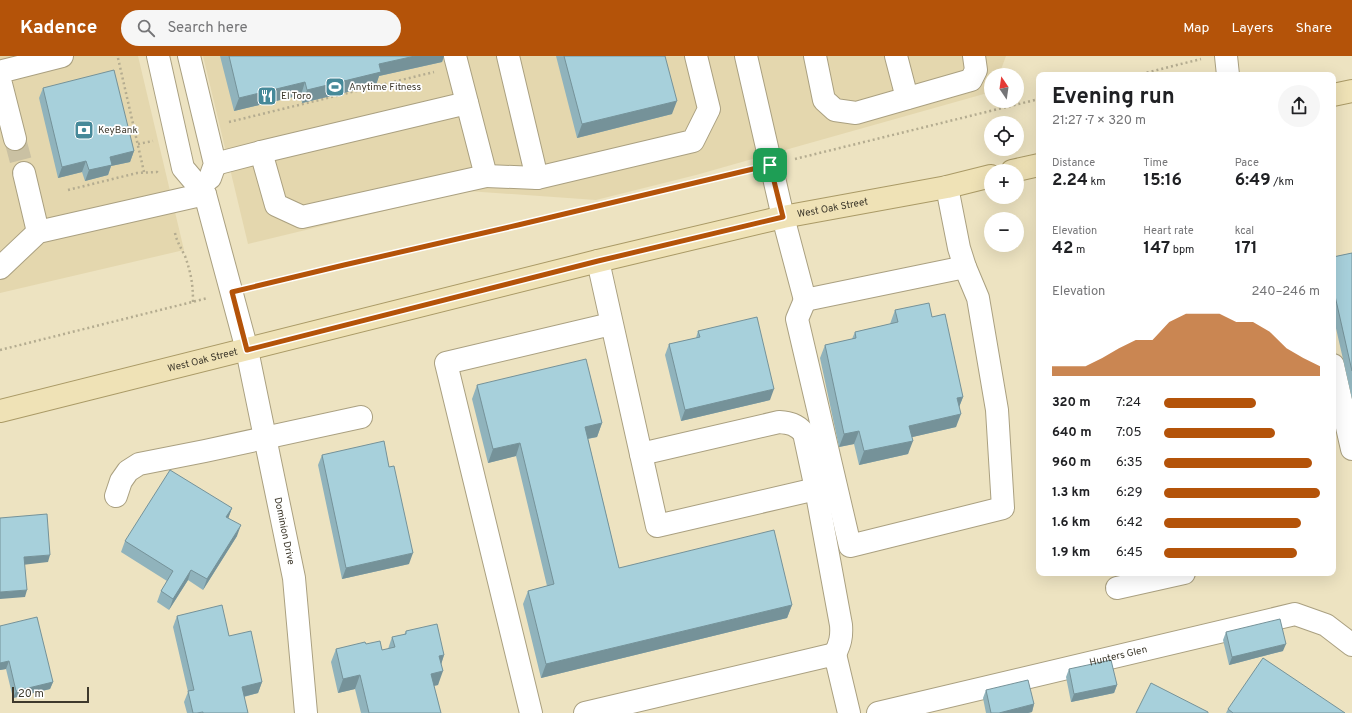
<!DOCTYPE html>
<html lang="en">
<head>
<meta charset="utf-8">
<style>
  :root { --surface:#fff; --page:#f6f6f6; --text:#202124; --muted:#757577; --accent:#b45309 }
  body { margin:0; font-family:Overpass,sans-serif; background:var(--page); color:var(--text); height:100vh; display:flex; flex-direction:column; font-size:15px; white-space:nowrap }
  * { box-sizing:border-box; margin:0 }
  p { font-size:13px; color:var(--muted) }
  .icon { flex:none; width:22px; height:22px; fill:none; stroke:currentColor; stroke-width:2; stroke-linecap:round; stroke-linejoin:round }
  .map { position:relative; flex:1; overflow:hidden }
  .drawer { position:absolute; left:1036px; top:16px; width:300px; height:504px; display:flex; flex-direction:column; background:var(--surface); border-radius:8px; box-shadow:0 4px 16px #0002 }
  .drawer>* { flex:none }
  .needle { width:26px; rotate:347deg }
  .controls { position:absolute; left:984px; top:12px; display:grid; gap:8px }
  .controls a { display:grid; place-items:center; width:40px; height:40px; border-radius:50%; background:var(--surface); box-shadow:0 4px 16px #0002; font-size:20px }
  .scale { position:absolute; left:12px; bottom:10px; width:77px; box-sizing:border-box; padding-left:4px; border:2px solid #3e392c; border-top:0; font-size:11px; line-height:14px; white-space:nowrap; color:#3e392c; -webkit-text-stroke:3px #fff; paint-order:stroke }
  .pin { position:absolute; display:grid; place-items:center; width:34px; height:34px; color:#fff; margin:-17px; border-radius:8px; box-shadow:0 2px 6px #0006 }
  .round { display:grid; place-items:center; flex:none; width:42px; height:42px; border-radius:21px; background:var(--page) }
  .headline { display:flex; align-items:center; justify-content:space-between; height:68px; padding:0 16px }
  h1 { font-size:22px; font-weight:700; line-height:30px }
  .figures { display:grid; grid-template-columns:repeat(3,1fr); gap:6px; height:68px; padding:4px 16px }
  .figures div { display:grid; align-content:center }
  .figures b { font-size:17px; font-weight:700 }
  .figures small { font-size:11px; font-weight:400 }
  .figures p { font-size:11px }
  .chart { height:112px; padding:8px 16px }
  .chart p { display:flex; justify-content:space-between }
  .chart svg { width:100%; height:72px; margin-top:4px; fill:var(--accent); opacity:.7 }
  ul { padding:0 16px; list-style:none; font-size:13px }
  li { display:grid; grid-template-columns:64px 48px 1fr; align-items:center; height:30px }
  li i { height:10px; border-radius:5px; background:var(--accent) }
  header { display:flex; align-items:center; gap:24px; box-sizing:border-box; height:56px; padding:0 20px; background:var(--accent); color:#fff }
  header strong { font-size:19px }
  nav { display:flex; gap:22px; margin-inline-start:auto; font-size:14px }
  .search { width:280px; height:36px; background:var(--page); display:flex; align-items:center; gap:10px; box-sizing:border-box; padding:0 14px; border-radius:22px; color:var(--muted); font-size:15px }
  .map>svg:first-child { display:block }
  .built { fill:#e4d7ae }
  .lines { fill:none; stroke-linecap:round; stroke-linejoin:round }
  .minor-tunnel { stroke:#cac1a3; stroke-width:22; stroke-dasharray:22 11; stroke-linecap:butt }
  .minor-casing { stroke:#aaa080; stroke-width:24 }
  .major-casing { stroke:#aa9a66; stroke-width:24 }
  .path { stroke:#b4ac90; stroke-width:2.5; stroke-dasharray:2 3; stroke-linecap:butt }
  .minor { stroke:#fff; stroke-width:22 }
  .major { stroke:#efe2b6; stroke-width:22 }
  .wall { fill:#90b3bc }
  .shaded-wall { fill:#759299 }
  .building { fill:#a7d0db; stroke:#759299 }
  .route-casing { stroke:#fff; stroke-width:8 }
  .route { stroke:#b45309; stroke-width:5 }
  .labels { text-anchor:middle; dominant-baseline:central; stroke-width:3.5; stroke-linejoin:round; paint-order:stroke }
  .poi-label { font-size:10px; fill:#3e392c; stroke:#fff; text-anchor:start }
  .street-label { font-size:10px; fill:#3e392c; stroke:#fff }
</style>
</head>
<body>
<header>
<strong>Kadence</strong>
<div class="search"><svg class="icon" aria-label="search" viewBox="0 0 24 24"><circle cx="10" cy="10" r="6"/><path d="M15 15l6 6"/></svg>Search here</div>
<nav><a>Map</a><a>Layers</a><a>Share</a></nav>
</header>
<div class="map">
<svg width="1352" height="657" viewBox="0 0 1352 657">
  <rect width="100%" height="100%" fill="#ede3c1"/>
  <path class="built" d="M 0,0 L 138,0 L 184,194 L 0,237 Z
    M 203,0 L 1006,0 L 999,19 L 991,19 L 991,36 L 696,119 L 596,144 L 467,135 L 248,188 Z"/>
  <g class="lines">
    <path class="minor-tunnel" d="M 15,83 L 24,117"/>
    <defs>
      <g id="minor">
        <path d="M 158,0 L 183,112 L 205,138"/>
        <path d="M 189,0 L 215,108 L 210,122"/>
        <path d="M 508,0 L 537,122"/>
        <path d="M 746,0 L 783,161 L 805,244 L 965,211 L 959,192 L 947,131"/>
        <path d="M 815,0 L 824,44 L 835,54 L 856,57 L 971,24 L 976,14 L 974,0"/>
        <path d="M 896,0 L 907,42"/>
        <path d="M 1226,0 L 1228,19"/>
        <path d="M 15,83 L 0,24 L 3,15 L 62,0"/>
        <path d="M 261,96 L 467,47"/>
        <path d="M 215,108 L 261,96 L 276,149 L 302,161 L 486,120 L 455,0"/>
        <path d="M 24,117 L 38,176"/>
        <path d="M 486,120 L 537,122 L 693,85 L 709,53 L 696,0"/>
        <path d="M 598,205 L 657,470 L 816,433"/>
        <path id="s1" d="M 0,212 L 38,176 L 205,138 L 247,294 L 294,522 L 306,657"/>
        <path d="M 805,244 L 797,263 L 850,490 L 1003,452 L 997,354 L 978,242 L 965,211"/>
        <path d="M 1333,309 L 1352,393"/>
        <path d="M 641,398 L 779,366 C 790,367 796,368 804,377 L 816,433 L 841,569 C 842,581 840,588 835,598"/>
        <path d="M 116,440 L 121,425 L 128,415 L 139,408 L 205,395 L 361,361"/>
        <path d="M 1117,532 L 1184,517"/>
        <path d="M 531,657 L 446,307 L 611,268"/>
        <path d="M 585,657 L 835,598 L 849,657"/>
        <path id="s2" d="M 878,657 L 1295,558 L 1326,569 L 1352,589"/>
      </g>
      <g id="major">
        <path d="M 1333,39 L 1352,35"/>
        <path d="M 1012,115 L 1039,109"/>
        <path id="s3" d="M 0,355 L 598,205 L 783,161 L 947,131 L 991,120"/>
      </g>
    </defs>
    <use href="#minor" class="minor-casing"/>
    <use href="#major" class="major-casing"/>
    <path class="path" d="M 118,2 L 144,116
      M 1137,19 L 1201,3
      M 229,66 L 434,16
      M 138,88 L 153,85
      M 795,103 L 1039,43
      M 68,134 L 137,117 L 157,116 L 159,118
      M 175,177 C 177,186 181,192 185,200 C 191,217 193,228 193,246
      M 256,230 L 518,169 L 747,114
      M 0,294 L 208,242"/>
    <use href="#minor" class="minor"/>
    <use href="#major" class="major"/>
  </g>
  <path class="wall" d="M 220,0 L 444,0 L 442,6 L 379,20 L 376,29 L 302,47 L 301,39 L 234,55 Z
    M 556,0 L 665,0 L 672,58 L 577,82 Z
    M 43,32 L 134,95 L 130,106 L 111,110 L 108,119 L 85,125 L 82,116 L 58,122 L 39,42 Z
    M 1352,197 L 1352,343 L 1333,259 L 1333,201 Z
    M 895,254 L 932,261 L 963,341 L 959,351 L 956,371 L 912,381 L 908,398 L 859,409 L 854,388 L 839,391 L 820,302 L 825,289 L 852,283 L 855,276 L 890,268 Z
    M 698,275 L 770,344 L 681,365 L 665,299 L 669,288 L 696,282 Z
    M 477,329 L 602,367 L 597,381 L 588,383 L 619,512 L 792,549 L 787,562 L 541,622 L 523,548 L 528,535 L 547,530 L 516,400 L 488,407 L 472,343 Z
    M 322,399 L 409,508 L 342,523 L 318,409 Z
    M 232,452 L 228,462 L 237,480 L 203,534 L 188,524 L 169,554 L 157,546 L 161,535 L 167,525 L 121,496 L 125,485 Z
    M 177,560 L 229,580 L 262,626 L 258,637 L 244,641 L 248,657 L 187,657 L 184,646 L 188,636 L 173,571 Z
    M 0,570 L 53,626 L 50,633 L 13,642 L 6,613 L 0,614 Z
    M 406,575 L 444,599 L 441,608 L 438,629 L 434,630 L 441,657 L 361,657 L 355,633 L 338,637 L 331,606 L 336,593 L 366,588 L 382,594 L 388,593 L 392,581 L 404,579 Z
    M 1226,576 L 1283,595 L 1229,609 L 1223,584 Z
    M 1069,613 L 1117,629 L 1114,637 L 1071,646 L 1066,621 Z
    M 986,634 L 1034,648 L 1032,656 L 1028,657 L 986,657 L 983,642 Z
    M 1228,653 L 1345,657 L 1226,657 Z"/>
  <path class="shaded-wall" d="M 415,0 L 444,0 L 442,6 L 379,20 L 376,29 L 302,47 L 307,34 L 379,8 Z
    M 305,26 L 301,39 L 234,55 L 239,42 Z
    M 677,45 L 672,58 L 577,82 L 582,68 Z
    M 134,95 L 130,106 L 111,110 L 108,119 L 85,125 L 89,114 L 110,101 Z
    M 86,105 L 82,116 L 58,122 L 62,111 Z
    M 774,333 L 770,344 L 681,365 L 685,354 Z
    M 963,341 L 958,354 L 957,342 Z
    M 961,358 L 956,371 L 904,383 L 909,370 Z
    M 602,367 L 597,381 L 580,384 L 585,371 Z
    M 859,375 L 854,388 L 839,391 L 844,378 Z
    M 913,385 L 908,398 L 859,409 L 864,395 Z
    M 520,387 L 516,400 L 488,407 L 493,393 Z
    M 232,452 L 228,463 L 226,461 Z
    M 241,469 L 237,480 L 203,534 L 207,523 Z
    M 413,497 L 409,508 L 342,523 L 346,512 Z
    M 50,499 L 48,506 L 22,509 L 24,501 Z
    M 191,514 L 188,524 L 169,554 L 173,543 Z
    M 27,534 L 25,541 L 0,543 L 0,536 Z
    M 792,549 L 787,562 L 541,622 L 546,608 Z
    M 1286,588 L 1283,595 L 1229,609 L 1232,601 Z
    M 444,599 L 440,612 L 439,600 Z
    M 9,605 L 6,613 L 0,614 L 0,607 Z
    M 443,615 L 438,629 L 427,631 L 431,618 Z
    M 360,619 L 355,633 L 338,637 L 343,623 Z
    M 53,626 L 50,633 L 13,642 L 16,635 Z
    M 262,626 L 258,637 L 238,642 L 242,631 Z
    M 1117,629 L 1114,637 L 1071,646 L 1074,638 Z
    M 1034,648 L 1032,656 L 1028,657 L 999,657 Z"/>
  <path class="building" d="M 229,0 L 415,0 L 379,8 L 381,16 L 307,34 L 305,26 L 239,42 Z
    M 564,0 L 665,0 L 677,45 L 582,68 Z
    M 114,14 L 134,95 L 110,101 L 112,109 L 89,114 L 86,105 L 62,111 L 43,32 Z
    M 1352,197 L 1352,315 L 1333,231 L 1333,201 Z
    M 929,247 L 932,261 L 945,258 L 963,341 L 957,342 L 961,358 L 909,370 L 913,385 L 864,395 L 859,375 L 844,378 L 825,289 L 856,282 L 855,276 L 898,266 L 895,254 Z
    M 757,261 L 774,333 L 685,354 L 669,288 L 700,281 L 698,275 Z
    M 586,303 L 602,367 L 585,371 L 619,512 L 774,474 L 792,549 L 546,608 L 528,535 L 554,528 L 520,387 L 493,393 L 477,329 Z
    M 384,385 L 389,411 L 394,410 L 413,497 L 346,512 L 322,399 Z
    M 170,414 L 232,452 L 226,461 L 241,469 L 207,523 L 191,514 L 173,543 L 161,535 L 173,515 L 125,485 Z
    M 47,458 L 50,499 L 24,501 L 27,534 L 0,536 L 0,462 Z
    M 222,549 L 229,580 L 251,575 L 262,626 L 242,631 L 248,657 L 203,657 L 203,656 L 197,657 L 193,657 L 188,635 L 194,634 L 177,560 Z
    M 37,561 L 53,626 L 16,635 L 9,605 L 0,607 L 0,570 Z
    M 1280,563 L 1286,588 L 1232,601 L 1226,576 Z
    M 437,568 L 444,599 L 439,600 L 443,615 L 431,618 L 441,657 L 369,657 L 360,619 L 343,623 L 336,593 L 365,586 L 366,588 L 380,585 L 382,594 L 395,591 L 392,581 L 406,578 L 406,575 Z
    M 1263,602 L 1345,657 L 1233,657 L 1228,653 Z
    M 1111,604 L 1117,629 L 1074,638 L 1069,613 Z
    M 1028,624 L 1034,648 L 999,657 L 991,657 L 986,634 Z
    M 1151,627 L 1208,656 L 1208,657 L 1136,657 Z"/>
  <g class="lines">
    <defs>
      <path id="route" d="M 770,109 L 783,161 L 598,205 L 247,294 L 232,236 L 344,209 L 518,169 Z"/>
    </defs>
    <use href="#route" class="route-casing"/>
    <use href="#route" class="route"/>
  </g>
  <defs>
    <symbol id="stadium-square" viewBox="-11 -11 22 22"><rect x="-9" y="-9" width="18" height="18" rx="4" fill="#468999" stroke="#fff"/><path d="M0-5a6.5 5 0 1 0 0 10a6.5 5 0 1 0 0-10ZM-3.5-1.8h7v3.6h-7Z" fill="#fff"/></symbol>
    <symbol id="restaurant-square" viewBox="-11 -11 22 22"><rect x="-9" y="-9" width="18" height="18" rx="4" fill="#468999" stroke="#fff"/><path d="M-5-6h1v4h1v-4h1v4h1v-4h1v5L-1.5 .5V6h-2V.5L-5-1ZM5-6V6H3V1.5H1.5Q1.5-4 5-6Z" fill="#fff"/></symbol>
    <symbol id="bank-square" viewBox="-11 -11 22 22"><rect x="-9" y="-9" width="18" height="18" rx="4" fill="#468999" stroke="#fff"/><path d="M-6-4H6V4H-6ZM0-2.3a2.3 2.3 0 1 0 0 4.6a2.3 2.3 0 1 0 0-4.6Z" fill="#fff"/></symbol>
  </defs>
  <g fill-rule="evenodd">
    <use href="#stadium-square" x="324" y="20" width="22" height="22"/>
    <use href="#restaurant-square" x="256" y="29" width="22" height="22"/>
    <use href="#bank-square" x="73" y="63" width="22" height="22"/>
  </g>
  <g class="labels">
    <g class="poi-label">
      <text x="349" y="31">Anytime Fitness</text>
      <text x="281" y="40">El Toro</text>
      <text x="98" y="74">KeyBank</text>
    </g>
    <g class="street-label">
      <text stroke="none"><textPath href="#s3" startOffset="857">West Oak Street</textPath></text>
      <text stroke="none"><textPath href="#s3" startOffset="209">West Oak Street</textPath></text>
      <text stroke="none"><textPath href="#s1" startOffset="570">Dominion Drive</textPath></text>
      <text stroke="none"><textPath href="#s2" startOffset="247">Hunters Glen</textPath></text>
    </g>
  </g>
</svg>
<div class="controls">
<a><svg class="needle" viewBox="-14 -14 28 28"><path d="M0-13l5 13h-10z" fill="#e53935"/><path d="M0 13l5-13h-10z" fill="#757577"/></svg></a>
<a><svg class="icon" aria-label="locate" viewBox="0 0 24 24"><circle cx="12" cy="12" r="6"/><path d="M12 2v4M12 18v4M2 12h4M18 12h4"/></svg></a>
<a>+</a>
<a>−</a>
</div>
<div class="scale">20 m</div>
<div class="pin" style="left:770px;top:109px;background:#1e9e55"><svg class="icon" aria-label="arrive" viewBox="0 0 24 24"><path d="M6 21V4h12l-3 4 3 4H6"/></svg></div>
<section class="drawer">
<div class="headline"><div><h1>Evening run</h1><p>21:27 · 7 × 320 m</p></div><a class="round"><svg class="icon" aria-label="share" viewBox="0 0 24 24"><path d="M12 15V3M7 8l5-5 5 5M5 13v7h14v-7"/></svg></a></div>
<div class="figures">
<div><p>Distance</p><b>2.24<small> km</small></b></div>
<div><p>Time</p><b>15:16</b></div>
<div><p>Pace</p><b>6:49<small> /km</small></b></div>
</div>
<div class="figures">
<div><p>Elevation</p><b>42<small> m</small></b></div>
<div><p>Heart rate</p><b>147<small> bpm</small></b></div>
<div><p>kcal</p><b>171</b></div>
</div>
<div class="chart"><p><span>Elevation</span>240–246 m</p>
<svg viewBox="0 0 160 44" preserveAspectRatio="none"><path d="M0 44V38L10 38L20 38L30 33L40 27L50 22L60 22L70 11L80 6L90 6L100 6L110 11L120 11L130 17L140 27L150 33L160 38V44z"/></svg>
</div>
<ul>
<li><b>320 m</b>7:24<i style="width:59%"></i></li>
<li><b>640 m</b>7:05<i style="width:71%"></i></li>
<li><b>960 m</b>6:35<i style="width:95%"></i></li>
<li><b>1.3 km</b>6:29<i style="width:100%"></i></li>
<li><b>1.6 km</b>6:42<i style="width:88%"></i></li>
<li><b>1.9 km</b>6:45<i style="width:85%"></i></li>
</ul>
</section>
</div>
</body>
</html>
